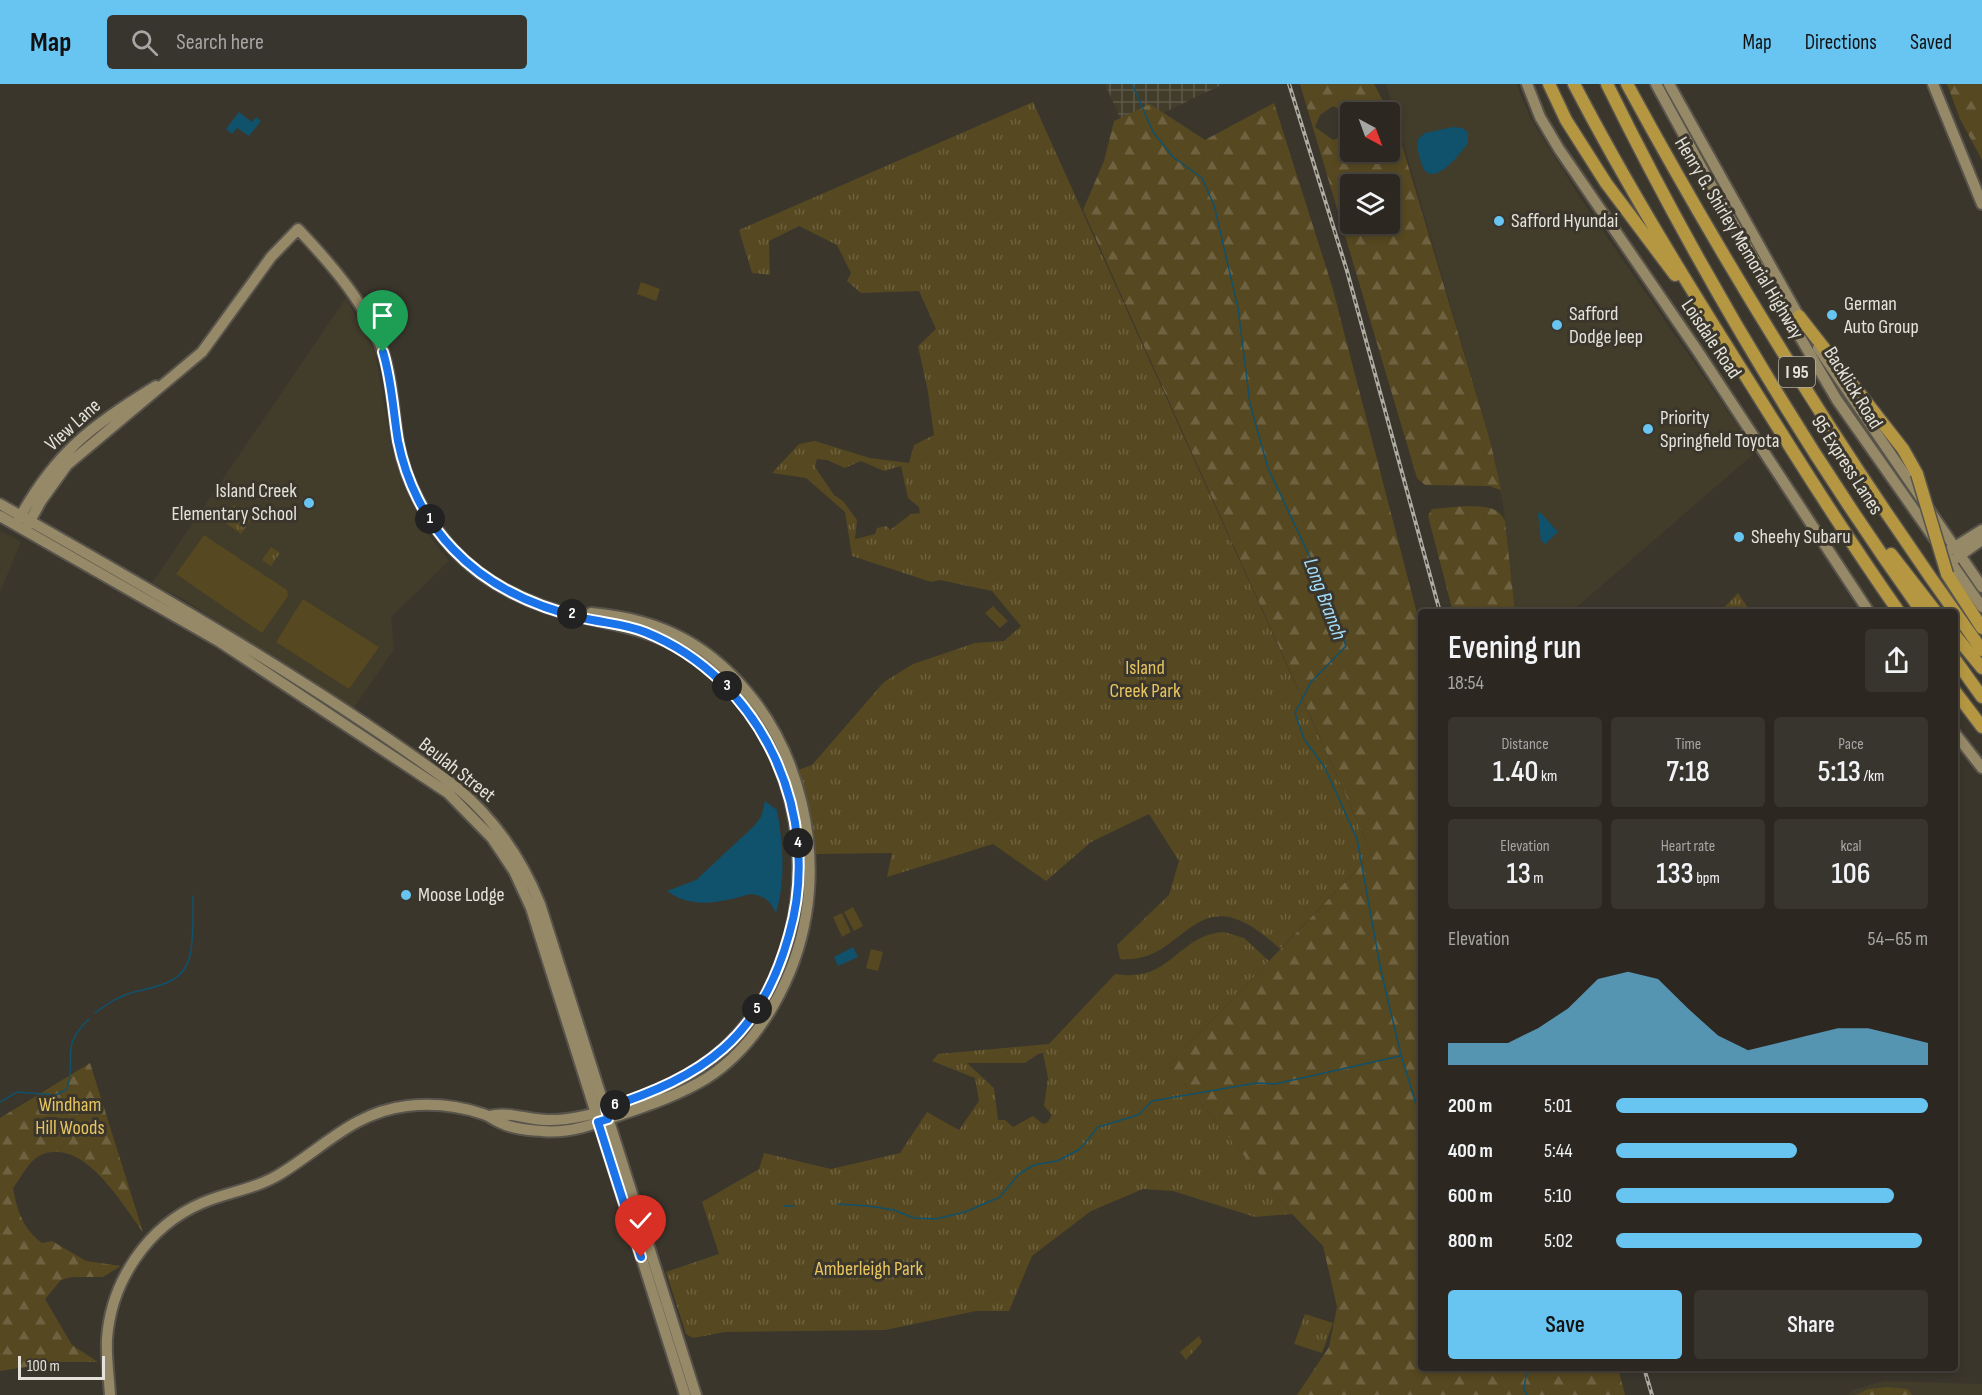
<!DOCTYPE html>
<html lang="en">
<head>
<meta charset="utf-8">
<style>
  :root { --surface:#2c2821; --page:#38342e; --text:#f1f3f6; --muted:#a6a6a5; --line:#48443f; --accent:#68c4f0 }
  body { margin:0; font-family:"Sofia Sans Condensed",sans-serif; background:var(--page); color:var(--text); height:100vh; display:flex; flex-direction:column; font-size:22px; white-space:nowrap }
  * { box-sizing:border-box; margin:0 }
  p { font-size:20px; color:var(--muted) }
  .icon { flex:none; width:33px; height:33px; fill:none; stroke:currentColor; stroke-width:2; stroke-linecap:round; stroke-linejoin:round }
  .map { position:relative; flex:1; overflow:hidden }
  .details { position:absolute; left:1418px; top:525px; width:540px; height:762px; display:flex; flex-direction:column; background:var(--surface); border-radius:6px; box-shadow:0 3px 9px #0003,0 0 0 2px var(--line) }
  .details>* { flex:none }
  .needle { width:39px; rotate:139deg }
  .buttons { position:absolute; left:1340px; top:18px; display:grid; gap:12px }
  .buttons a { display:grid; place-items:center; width:60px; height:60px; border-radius:6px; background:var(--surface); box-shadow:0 3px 9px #0003,0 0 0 2px var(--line); font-size:30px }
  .scale { position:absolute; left:18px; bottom:15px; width:87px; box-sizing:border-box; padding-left:6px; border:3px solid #e4e2db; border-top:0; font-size:16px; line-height:21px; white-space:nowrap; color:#e4e2db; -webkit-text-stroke:4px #3a362c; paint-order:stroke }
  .pin { position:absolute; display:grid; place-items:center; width:51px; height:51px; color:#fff; margin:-62px -26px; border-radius:50% 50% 50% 0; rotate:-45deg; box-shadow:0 0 6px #0007 }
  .pin .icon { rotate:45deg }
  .km { position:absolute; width:30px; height:30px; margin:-15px; border-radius:50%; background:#222; color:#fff; font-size:16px; line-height:30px; text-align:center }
  .round { display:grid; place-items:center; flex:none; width:63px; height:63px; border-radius:6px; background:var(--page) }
  .overview { display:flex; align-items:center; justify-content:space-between; height:102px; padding:0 30px }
  h1 { font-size:33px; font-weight:600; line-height:45px }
  .figures { display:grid; grid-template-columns:repeat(3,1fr); gap:9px; height:102px; padding:6px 30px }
  .figures div { display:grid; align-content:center; border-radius:6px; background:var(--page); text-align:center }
  .figures b { font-size:30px; font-weight:600 }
  .figures small { font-size:16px; font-weight:400 }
  .figures p { font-size:16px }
  .chart { height:168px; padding:12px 30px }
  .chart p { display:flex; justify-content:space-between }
  .chart svg { width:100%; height:108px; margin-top:6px; fill:var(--accent); opacity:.7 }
  .action { display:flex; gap:12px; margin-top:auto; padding:12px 30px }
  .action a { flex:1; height:69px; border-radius:6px; background:var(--accent); color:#111; font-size:24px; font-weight:600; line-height:69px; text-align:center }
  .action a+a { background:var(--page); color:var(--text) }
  ul { padding:0 30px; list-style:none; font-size:20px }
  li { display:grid; grid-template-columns:96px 72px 1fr; align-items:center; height:45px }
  li i { height:15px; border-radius:8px; background:var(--accent) }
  header { display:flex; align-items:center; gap:36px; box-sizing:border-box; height:84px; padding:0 30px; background:var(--accent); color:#111 }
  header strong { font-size:28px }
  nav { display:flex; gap:33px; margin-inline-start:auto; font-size:21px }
  .search { width:420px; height:54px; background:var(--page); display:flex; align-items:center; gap:15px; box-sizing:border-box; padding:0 21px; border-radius:6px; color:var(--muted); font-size:22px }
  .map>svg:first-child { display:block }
  .built { fill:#423c2b }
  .industrial { fill:url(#industrial-grid) }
  .grass { fill:#564820 }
  .forest { fill:url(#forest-firs); fill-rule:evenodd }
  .park { fill:url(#park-tufts); fill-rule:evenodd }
  .water { fill:#10516c }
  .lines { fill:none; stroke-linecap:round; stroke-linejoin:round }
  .stream { stroke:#10516c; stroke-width:1.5 }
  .secondary-casing { stroke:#58544c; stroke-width:14 }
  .highway-casing { stroke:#58544c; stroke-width:15 }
  .secondary { stroke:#968967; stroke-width:10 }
  .highway { stroke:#b59742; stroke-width:12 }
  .rail-casing { stroke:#aeaca4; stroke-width:4 }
  .rail { stroke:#3a362c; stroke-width:1.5; stroke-dasharray:4.5; stroke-linecap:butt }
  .highway-bridge-casing { stroke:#58544c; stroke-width:15; stroke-linecap:butt }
  .highway-bridge { stroke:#b59742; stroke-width:12 }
  .route-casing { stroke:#fff; stroke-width:12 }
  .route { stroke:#1a73e8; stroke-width:8 }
  .poi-dot { fill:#68c4f0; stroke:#3a362c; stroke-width:2 }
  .labels { text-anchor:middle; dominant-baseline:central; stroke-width:6; stroke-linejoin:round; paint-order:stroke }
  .shield { fill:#3a362c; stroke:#b1aea6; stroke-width:1.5 }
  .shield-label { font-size:18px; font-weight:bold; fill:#e4e2db }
  .poi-label { font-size:20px; fill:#e4e2db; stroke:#3a362c; text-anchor:start }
  .street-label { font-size:20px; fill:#e4e2db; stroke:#3a362c }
  .park-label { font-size:20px; fill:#e8c560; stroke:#3a362c }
  .water-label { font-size:21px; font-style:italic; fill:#a3dfff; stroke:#3a362c }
</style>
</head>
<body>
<header>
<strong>Map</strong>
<div class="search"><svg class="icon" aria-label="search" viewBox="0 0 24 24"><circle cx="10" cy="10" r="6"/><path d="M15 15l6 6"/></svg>Search here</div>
<nav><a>Map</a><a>Directions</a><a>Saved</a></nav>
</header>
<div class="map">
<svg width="1982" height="1311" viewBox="0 0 1982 1311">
  <defs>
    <pattern id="industrial-grid" width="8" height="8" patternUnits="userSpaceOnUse" patternTransform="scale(1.5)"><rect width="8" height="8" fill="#423c2b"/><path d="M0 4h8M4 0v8" fill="none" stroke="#5d5849"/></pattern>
    <pattern id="forest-firs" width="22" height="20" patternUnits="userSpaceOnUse" patternTransform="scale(1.5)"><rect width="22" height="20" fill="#564820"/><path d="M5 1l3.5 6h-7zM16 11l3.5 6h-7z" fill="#6e6240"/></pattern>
    <pattern id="park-tufts" width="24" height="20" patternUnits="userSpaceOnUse" patternTransform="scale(1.5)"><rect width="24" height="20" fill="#564820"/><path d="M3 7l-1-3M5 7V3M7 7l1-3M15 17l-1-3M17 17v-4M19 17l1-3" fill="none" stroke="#6e6240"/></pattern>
  </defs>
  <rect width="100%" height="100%" fill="#3a362c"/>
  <path class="built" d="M 1386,0 L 1516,0 L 1531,35 L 1582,117 L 1756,368 L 1571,528 L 1515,528 L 1503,421 L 1490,356 Z
    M 346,214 L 375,268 L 392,367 L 402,400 L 420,436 L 418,438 L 449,477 L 391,533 L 394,565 L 353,625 L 186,517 L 152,499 Z
    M 0,447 L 21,458 L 0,508 Z
    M 1885,1297 L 1982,1300 L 1982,1311 L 1848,1311 L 1852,1306 Z"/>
  <path class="industrial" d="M 1105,0 L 1223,0 L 1126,47 Z"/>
  <path class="grass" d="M 641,198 L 660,205 L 656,217 L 637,210 Z
    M 204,451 L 287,506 L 288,512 L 262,549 L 176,490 Z
    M 303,515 L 379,563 L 349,605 L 276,558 Z
    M 993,522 L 1008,537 L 1000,544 L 985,529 Z
    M 853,823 L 863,842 L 854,847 L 844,828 Z
    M 842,829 L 851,848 L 842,853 L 833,833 Z
    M 871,865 L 883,868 L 878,887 L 866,884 Z"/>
  <path class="forest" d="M 1300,0 L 1374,0 L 1390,30 L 1389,34 L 1389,28 L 1350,28 L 1350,31 L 1333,22 L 1320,31 L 1315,43 L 1333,56 L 1350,49 L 1350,68 L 1389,68 L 1389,44 L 1399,51 L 1490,356 L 1501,406 L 1489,402 L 1425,401 L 1417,394 ZM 1350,100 L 1389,100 L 1389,140 L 1350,140 Z
    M 1947,0 L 1982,0 L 1982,76 L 1960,35 Z
    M 1274,19 L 1332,202 L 1420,541 L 1420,1284 L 1618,1284 L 1625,1311 L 1297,1311 L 1329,1263 L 1337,1223 L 1323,1162 L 1292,1130 L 1169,981 L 1372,770 L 1083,126 L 1104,77 L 1114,37 L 1150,20 L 1205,56 Z
    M 1466,422 C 1483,423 1498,421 1505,437 L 1515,528 L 1453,528 L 1428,432 L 1432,425 Z
    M 90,979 L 143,1148 C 122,1120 82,1050 39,1072 C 29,1077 20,1095 13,1104 C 17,1126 23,1145 42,1159 L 52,1157 L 86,1177 L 121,1182 L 103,1193 L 72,1193 L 61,1196 L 45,1215 L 72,1261 L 98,1278 L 58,1278 L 0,1287 L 0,1034 Z
    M 1887,1303 L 1908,1305 L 1912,1311 L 1856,1311 L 1868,1305 Z"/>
  <path class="park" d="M 1033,18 L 1372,770 L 1280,865 C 1193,783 1189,881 1120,875 L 1117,861 L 1169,811 L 1179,777 L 1149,730 L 1091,758 L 1046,797 L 993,760 L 887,793 L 892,769 L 816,770 L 810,726 L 798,686 L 812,681 L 884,598 L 913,580 L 975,559 L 1004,557 L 1021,542 L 992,507 L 940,496 L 931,498 L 852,472 L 845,428 L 806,394 L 772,389 L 799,360 L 815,357 L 870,374 L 909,379 L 914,361 L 934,351 L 928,308 L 918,262 L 936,245 L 919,207 L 861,209 L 847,197 L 851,189 L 837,161 L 799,142 L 769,157 L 770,191 L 752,189 L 739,146 ZM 817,375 L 827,376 L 845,384 L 861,377 L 884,387 L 901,382 L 908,414 L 919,423 L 920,429 L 911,430 L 890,446 L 887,442 L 877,444 L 875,450 L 855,455 L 857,436 L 843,417 L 834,411 L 815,383 Z
    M 234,421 L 252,434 L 241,450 L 223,437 Z
    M 271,463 L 280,469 L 271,482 L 262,476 Z
    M 1738,509 L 1751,528 L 1720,528 Z
    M 1224,848 L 1244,854 L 1269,877 L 1169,981 L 1292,1130 L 1255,1133 L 1173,1107 L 1143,1105 L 1091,1127 L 1032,1172 L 1009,1227 L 976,1227 L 885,1246 L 725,1248 L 693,1254 L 686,1250 L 666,1188 L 719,1170 L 702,1118 L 759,1085 L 764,1069 L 831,1085 L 900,1069 L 927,1028 L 959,1046 L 979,1017 L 975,994 L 932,977 L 938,970 L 1049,960 L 1115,890 C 1171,900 1178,850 1224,848 ZM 1038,970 L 1043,969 L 1048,994 L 1044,1022 L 1052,1031 L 1048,1038 L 1043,1040 L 1033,1032 L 1013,1043 L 1005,1036 L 998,1036 L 994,1004 L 967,979 L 1025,979 Z
    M 1305,1230 L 1333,1239 L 1322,1269 L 1294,1260 Z
    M 1199,1252 L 1202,1258 L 1186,1276 L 1180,1268 Z"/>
  <path class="water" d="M 239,28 L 252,38 L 256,33 L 261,37 L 249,52 L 237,44 L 232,50 L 226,45 Z
    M 1453,43 L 1462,44 L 1468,48 L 1468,59 C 1459,72 1429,109 1421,78 C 1419,70 1416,63 1418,55 L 1425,49 Z
    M 1540,428 L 1558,448 L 1545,460 L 1541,457 L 1538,430 Z
    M 765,717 L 777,726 C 783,760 786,795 776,829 C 770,816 764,812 751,810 C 721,818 693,826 667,807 L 696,796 L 754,742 L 761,733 Z
    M 853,863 L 858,873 L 838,882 L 834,873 Z"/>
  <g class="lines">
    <path class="stream" d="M 1132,0 L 1153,48 L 1173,73 L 1202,94 L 1214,121 L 1238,224 L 1250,320 L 1268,384 L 1324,503 L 1346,562 L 1311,598 L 1295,629 L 1304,655 L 1325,684 L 1357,755 L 1381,887 L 1401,971 L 1420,1033
      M 95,929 C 107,920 117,913 131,909 C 155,902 183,901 190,872 C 194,853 193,832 193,812
      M 0,1018 L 17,1008 L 56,1011 L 67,1005 C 77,974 59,963 89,935
      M 838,1120 L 868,1122 L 894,1126 L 914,1134 L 936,1135 L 965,1128 L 1000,1113 L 1019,1090 L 1034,1081 L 1057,1077 L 1080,1065 L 1098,1043 L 1138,1031 L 1152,1017 L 1256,999 L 1275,1000 L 1400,972
      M 784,1122 L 794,1122
      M 1527,1311 L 1524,1305 L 1527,1284"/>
    <defs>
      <path id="secondary" d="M 1527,0 L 1540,33 L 1559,65 L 1697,266 L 1869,528
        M 1656,0 L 1717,112 L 1837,316 L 1934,454
        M 1669,0 L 1802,238
        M 1933,0 L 1982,120
        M 1818,264 L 1982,503
        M 0,420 C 155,508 310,596 455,702 C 494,734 521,773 540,820 L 696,1311
        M 0,432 L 220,558 L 448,709 L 492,754 L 514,787 L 531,824 L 685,1311
        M 19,435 C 55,369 92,341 156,302
        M 25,446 L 41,417 L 67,381 L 202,268 L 271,173 L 298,145 C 332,181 369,223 384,271 C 393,299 393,328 398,357 C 405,396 425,433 451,463 C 485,501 535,523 585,534 C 623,542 658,549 691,571 C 830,663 837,897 693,988 C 658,1010 590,1037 548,1036 C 528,1036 509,1027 489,1032
        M 1950,466 L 1982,446
        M 1943,467 L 1982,523
        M 1955,475 L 1982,456
        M 1954,648 L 1982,684
        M 110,1311 C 109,1293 106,1274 107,1255 C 111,1197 148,1142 202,1119 C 227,1108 256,1105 280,1090 C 323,1064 354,1028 407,1022 C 433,1019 459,1022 483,1030 C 490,1032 494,1036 501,1039 C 513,1045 529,1046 542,1047 C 570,1050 598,1039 623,1030 C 652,1020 681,1010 707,994 C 760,960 796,892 806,831 C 818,760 800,678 756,619 C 713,562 662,535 591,529"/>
      <path id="highway" d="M 1549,0 L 1566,36 L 1606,99 L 1675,191
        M 1574,0 C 1626,100 1685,196 1745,291 C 1795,371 1845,451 1899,528
        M 1607,0 C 1697,183 1803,361 1922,528
        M 1627,0 C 1733,195 1852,386 1982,566
        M 1799,232 L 1903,365 L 1917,390
        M 1891,470 L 1936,528
        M 1947,490 L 1982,544
        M 1954,550 L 1982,584
        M 1954,574 L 1982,613
        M 1954,606 L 1982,643"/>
    </defs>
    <use href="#secondary" class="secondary-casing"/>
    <use href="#highway" class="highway-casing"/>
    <use href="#secondary" class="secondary"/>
    <use href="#highway" class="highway"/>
    <defs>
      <path id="rail" d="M 1289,0 L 1347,187 L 1440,528
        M 1644,1284 L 1652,1311"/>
    </defs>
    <use href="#rail" class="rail-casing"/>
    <use href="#rail" class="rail"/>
    <defs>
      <path id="highway-bridge" d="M 1917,390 L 1947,490"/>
    </defs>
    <use href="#highway-bridge" class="highway-bridge-casing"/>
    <use href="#highway-bridge" class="highway-bridge"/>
  </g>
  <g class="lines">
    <defs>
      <path id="route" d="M 383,268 C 392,298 393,327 398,357 C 406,397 425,436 453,465 C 488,502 535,523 583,534 C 604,539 626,540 645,548 C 762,595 824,731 789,851 C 760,955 704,992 606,1024 L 608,1035 L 598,1038 L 641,1173"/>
    </defs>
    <use href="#route" class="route-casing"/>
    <use href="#route" class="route"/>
  </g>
  <g class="poi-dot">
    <circle cx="1499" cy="137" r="6"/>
    <circle cx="1832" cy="231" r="6"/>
    <circle cx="1557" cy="241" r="6"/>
    <circle cx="1648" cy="345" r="6"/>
    <circle cx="309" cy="419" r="6"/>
    <circle cx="1739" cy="453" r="6"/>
    <circle cx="406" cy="811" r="6"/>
  </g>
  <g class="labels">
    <rect class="shield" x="1779" y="273" width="36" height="30" rx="4.5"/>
    <g class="shield-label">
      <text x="1797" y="288">I 95</text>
    </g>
    <g class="poi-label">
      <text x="1511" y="137">Safford Hyundai</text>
      <text x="1844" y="220">German<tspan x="1844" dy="23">Auto Group</tspan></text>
      <text x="1569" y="230">Safford<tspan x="1569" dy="23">Dodge Jeep</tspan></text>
      <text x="1660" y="334">Priority<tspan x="1660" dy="23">Springfield Toyota</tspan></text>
      <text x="297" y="407" text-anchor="end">Island Creek<tspan x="297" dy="23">Elementary School</tspan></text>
      <text x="1751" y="453">Sheehy Subaru</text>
      <text x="418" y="811">Moose Lodge</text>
    </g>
    <g class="street-label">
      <text transform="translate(1739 154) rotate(59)">Henry G. Shirley Memorial Highway</text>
      <text transform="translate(1711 255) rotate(56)">Loisdale Road</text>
      <text transform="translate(1853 304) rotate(58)">Backlick Road</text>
      <text transform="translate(73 341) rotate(-42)">View Lane</text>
      <text transform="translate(1847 381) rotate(57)">95 Express Lanes</text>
      <text transform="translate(457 686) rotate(38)">Beulah Street</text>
    </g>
    <g class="park-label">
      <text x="1145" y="584">Island<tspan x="1145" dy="23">Creek Park</tspan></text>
      <text x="70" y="1021">Windham<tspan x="70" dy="23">Hill Woods</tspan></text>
      <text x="869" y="1185">Amberleigh Park</text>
    </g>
    <g class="water-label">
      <text transform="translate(1325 515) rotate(69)">Long Branch</text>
    </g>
  </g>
</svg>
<div class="buttons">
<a><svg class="needle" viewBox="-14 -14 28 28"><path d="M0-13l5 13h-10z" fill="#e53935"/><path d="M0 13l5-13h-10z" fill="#a6a6a5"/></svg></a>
<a><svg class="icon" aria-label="layers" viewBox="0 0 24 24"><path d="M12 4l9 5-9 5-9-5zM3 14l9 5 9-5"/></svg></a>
</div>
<div class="scale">100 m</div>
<div class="pin" style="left:383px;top:268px;background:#1e9e55"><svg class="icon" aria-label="arrive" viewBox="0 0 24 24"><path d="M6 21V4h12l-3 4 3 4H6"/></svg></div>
<div class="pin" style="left:641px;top:1173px;background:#d93025"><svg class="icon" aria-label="check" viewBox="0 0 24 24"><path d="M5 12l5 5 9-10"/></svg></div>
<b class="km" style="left:430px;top:435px">1</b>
<b class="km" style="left:572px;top:530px">2</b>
<b class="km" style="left:727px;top:602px">3</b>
<b class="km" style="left:798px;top:759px">4</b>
<b class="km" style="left:757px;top:925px">5</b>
<b class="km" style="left:615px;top:1021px">6</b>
<section class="details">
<div class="overview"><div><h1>Evening run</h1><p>18:54</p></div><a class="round"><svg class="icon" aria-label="share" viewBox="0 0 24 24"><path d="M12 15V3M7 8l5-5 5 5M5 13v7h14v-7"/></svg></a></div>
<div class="figures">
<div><p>Distance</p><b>1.40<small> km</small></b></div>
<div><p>Time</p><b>7:18</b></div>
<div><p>Pace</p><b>5:13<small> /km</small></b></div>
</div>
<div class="figures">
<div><p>Elevation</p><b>13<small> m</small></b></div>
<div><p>Heart rate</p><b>133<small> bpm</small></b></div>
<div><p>kcal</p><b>106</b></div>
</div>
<div class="chart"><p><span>Elevation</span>54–65 m</p>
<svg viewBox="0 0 160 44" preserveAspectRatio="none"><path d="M0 44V35L10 35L20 35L30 29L40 21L50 9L60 6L70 9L80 21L90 32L100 38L110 35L120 32L130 29L140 29L150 32L160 35V44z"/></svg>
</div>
<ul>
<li><b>200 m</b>5:01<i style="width:100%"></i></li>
<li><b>400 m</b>5:44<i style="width:58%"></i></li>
<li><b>600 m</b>5:10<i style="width:89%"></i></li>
<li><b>800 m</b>5:02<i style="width:98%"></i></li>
</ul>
<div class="action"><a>Save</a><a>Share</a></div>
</section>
</div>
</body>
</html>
